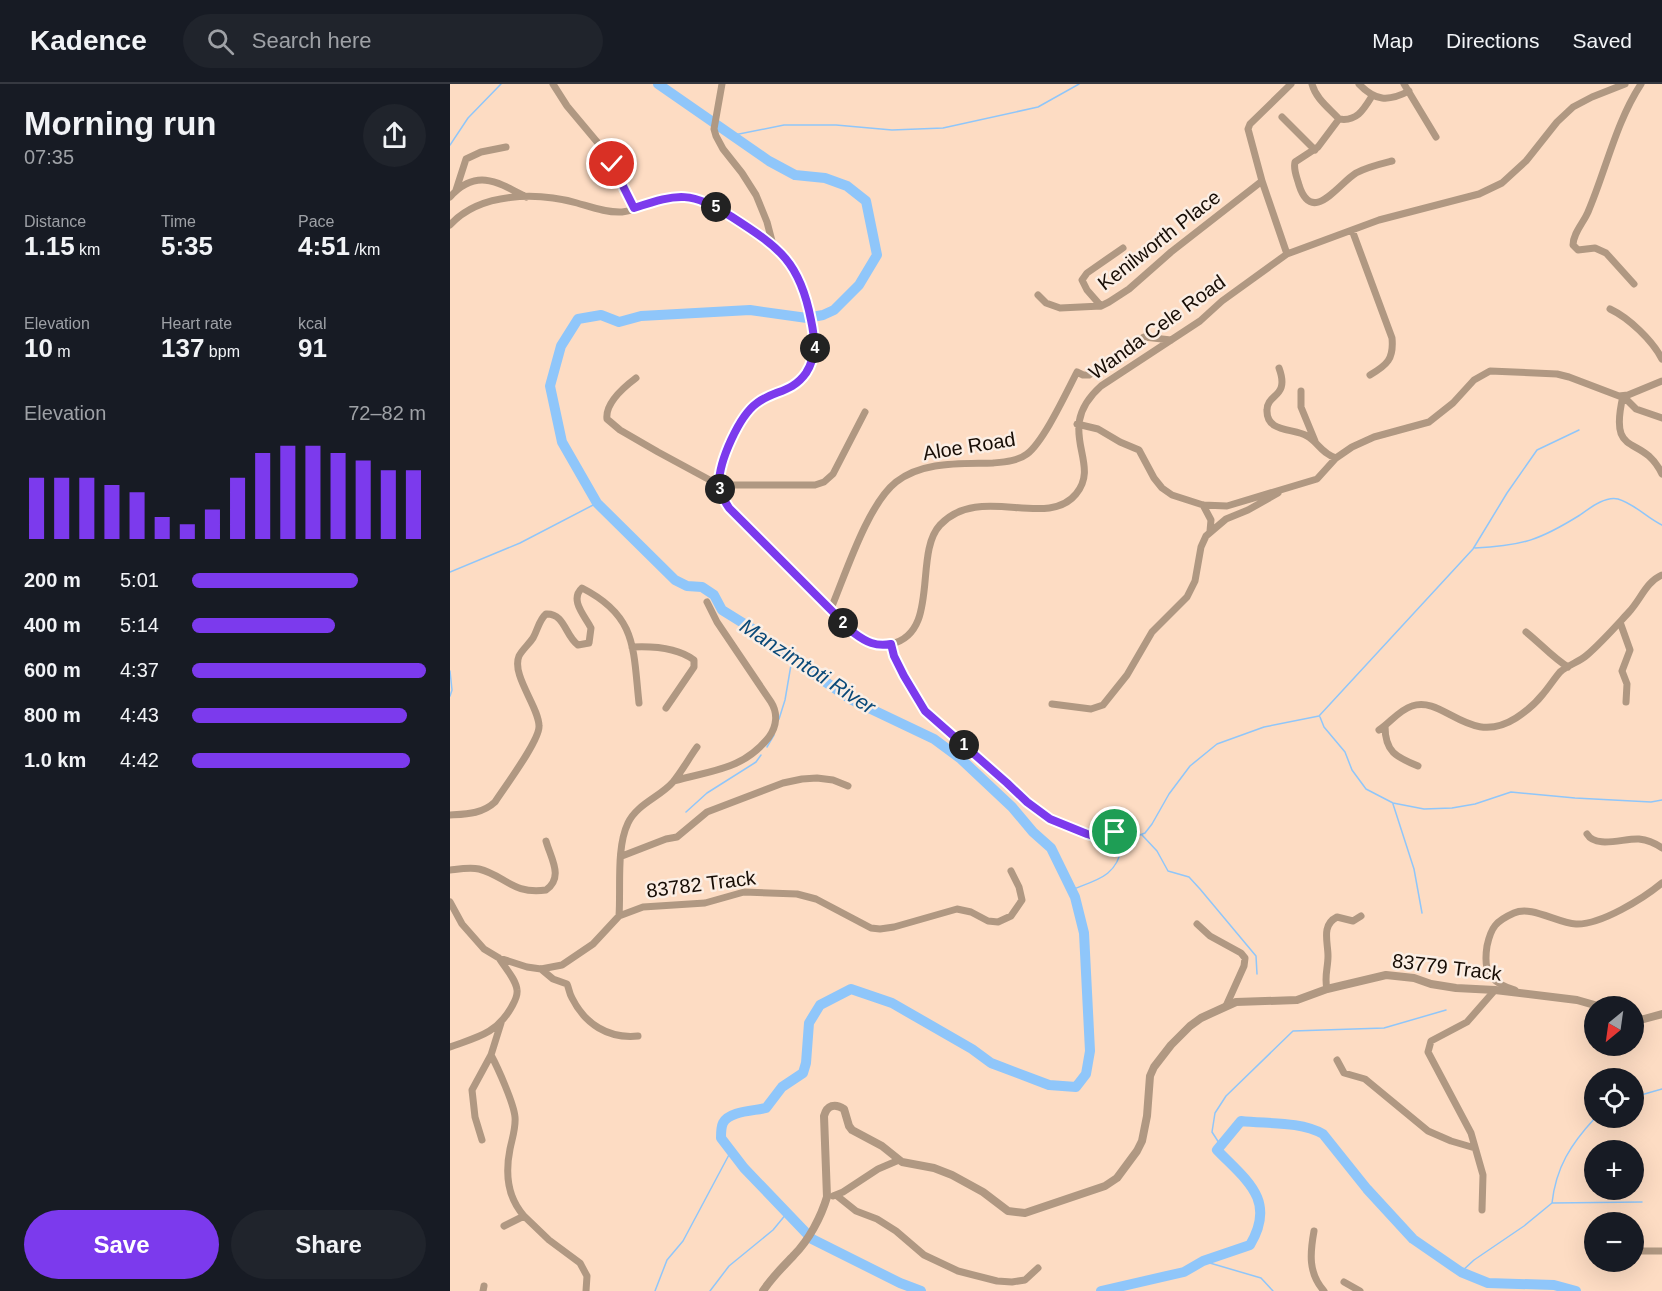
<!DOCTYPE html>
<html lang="en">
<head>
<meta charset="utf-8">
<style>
  :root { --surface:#171b24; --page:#20242c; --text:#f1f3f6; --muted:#9ea1a6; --line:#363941; --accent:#7c3aed }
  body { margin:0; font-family:Helvetica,sans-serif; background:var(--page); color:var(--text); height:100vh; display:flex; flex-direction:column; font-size:22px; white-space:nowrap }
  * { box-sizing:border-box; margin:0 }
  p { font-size:20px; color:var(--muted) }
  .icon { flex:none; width:33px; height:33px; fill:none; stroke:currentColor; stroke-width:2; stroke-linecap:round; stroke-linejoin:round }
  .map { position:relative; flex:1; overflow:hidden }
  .sheet { display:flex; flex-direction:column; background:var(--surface); width:450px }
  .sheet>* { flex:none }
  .needle { width:39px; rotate:209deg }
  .controls { position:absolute; left:1134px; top:912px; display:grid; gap:12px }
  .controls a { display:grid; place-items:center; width:60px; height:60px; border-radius:50%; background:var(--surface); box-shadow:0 6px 24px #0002; font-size:30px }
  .pin { position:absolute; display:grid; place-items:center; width:51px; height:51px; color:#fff; margin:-26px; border:3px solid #fff; border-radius:50%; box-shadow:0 2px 6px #0007 }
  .km { position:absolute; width:30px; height:30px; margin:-15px; border-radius:50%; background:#222; color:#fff; font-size:16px; line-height:30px; text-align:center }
  .round { display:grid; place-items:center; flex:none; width:63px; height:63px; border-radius:32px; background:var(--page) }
  .overview { display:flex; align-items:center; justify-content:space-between; height:102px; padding:0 24px }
  h1 { font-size:33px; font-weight:800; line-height:45px }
  .stats { display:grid; grid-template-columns:repeat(3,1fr); gap:9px; height:102px; padding:6px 24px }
  .stats div { display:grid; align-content:center }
  .stats b { font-size:26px; font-weight:800 }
  .stats small { font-size:16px; font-weight:400 }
  .stats p { font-size:16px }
  .chart { height:168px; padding:12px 24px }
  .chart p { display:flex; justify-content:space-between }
  .chart svg { width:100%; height:108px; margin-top:6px; stroke:var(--accent); stroke-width:6 }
  .cta { display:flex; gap:12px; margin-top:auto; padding:12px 24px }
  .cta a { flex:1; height:69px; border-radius:36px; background:var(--accent); color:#fff; font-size:24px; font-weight:800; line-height:69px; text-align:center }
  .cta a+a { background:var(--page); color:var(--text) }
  ul { padding:0 24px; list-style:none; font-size:20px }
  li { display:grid; grid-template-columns:96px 72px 1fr; align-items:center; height:45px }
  li i { height:15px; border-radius:8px; background:var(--accent) }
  header { display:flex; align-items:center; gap:36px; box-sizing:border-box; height:84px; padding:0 30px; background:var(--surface); border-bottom:2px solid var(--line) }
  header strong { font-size:28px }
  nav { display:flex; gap:33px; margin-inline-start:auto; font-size:21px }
  .search { width:420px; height:54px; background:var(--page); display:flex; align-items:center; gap:15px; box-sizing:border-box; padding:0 21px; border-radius:33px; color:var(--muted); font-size:22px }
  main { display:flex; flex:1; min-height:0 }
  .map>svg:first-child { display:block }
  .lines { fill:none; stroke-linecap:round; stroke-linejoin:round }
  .stream { stroke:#8fc6fa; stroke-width:1.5 }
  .river { stroke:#8fc6fa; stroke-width:10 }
  .minor { stroke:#b09882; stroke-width:7 }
  .tertiary { stroke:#b09882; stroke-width:8 }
  .route-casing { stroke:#fff; stroke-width:12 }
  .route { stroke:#7c3aed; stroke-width:8 }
  .labels { text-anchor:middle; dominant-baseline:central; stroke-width:5; stroke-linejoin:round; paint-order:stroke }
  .street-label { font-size:20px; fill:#170d05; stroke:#fbeee4 }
  .water-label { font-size:21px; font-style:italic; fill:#0a4978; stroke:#fbeee4 }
</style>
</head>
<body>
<header>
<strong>Kadence</strong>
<div class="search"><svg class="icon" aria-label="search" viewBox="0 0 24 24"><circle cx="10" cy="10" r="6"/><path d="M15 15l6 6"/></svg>Search here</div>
<nav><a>Map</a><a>Directions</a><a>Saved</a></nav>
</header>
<main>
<section class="sheet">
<div class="overview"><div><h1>Morning run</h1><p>07:35</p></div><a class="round"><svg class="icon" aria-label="share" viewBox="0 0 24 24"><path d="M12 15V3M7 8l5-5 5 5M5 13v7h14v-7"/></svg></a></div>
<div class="stats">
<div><p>Distance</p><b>1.15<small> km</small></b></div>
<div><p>Time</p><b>5:35</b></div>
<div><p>Pace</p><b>4:51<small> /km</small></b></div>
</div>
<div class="stats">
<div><p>Elevation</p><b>10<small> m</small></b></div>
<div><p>Heart rate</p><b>137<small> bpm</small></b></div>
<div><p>kcal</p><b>91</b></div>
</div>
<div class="chart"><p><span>Elevation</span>72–82 m</p>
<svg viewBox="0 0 160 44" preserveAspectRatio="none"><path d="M5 44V19M15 44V19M25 44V19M35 44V22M45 44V25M55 44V35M65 44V38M75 44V32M85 44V19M95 44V9M105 44V6M115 44V6M125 44V9M135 44V12M145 44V16M155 44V16"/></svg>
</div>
<ul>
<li><b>200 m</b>5:01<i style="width:71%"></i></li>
<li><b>400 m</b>5:14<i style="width:61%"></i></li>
<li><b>600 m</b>4:37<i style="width:100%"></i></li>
<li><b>800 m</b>4:43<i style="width:92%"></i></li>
<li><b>1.0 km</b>4:42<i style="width:93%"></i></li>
</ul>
<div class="cta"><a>Save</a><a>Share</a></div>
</section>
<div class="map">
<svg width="1212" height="1207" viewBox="0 0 1212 1207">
  <rect width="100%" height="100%" fill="#fddcc3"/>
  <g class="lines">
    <path class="stream" d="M 284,51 L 334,41 L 386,41 L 442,46 L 493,44 L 588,23 L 629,0
      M 0,61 L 18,34 L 51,0
      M 1025,464 C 1072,462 1090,456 1130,431 C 1140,424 1155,412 1168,415 C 1185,420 1197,434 1212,441
      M 0,488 L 70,459 L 147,419
      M 0,587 L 2,606 L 0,612
      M 870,633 L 874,643 L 895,668 L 902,686 L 916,705 L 943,719 L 974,725 L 1002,724 L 1025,720 L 1061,708 L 1125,714 L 1201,718 L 1212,716
      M 329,635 L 335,616 L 342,575
      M 317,663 L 324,651
      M 943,720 L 964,785 L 972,829
      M 236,728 L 257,709 L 306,678 L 311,671
      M 692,751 L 707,767 L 718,787 L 739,793 L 750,805 L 806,872 L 807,890
      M 621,806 C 646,796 667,793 672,762 L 682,754 L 695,749 L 702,740 L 719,710 L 740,682 L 767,660 L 814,643 L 869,632 L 1023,465 L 1057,409 L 1087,366 L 1129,346
      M 1184,1013 L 1212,1005
      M 771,1062 L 762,1048 L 765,1029 L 776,1012 L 843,947 L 934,944 L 996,926
      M 1102,1119 L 1192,1118
      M 753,1177 L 811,1194 L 823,1207
      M 1011,1188 L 1024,1176 L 1074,1142 L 1102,1119 C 1106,1083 1121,1060 1145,1034
      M 205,1207 L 217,1176 L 233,1157 L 281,1067
      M 260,1207 L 279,1182 L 323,1146 L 337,1129"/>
    <path class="river" d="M 208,0 L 319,77 L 345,91 L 375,94 L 397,102 L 416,117 L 427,171 L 409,201 L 384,226 L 373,231 L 357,234 L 300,226 L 191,232 L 169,238 L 151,231 L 128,235 L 111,262 L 100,302 L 112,358 L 147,419 L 225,496 L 237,502 L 252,503 L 264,511 L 272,526 L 301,544 L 342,575 L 402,616 L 484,655 L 511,675 L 562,723 L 583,748 L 601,764 L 625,813 L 634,849 L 640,967 L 636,990 L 626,1003 L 599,1001 L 541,979 L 522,965 L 442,919 L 401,905 L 370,921 L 359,939 L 356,979 L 353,989 L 332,1003 L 316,1024 C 304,1027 279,1027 273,1039 C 271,1043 271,1050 271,1054 L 294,1084 L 362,1155 L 450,1199 L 471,1207
      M 651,1207 L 734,1188 L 753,1177 L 800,1161 C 827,1116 796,1096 767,1066 L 791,1037 C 817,1040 850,1037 873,1050 L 917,1105 L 963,1155 L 1011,1188 L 1038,1199 L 1104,1201 L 1126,1207"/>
    <path class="minor" d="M 103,0 L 117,22 L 153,65 L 184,124
      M 272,0 L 264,45 L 266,52 L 273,65 L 292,89 L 306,111 L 317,138 L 323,161
      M 862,0 C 866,15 879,24 889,35 C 907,38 914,25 922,12
      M 909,0 C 925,17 938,18 959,7
      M 954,0 L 986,53
      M 832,33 L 865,66
      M 889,35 L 868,63 L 845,78 C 843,86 847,93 849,101 C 862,142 888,100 906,89 C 917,83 930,80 942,77
      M 6,106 L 16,75 L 31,68 L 56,63
      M 0,113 C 26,84 48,98 76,113
      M 0,141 C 30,108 87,108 127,119 C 141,123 157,129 172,128 C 196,125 216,108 242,113 C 260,117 275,129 290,138 C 335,167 351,183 361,236 C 365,255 367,272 356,289 C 342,309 324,306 307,319 C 288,333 262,389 272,413 C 279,431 299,446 313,460 C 343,490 373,520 404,549 C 416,558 426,563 441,560 C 491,549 463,470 490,441 C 529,399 597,446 626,410 C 653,378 602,346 651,302 L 750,237 L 772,217 L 837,170 L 929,136 L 1029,110 L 1052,99 L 1076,77 L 1107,38 L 1123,23 L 1142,13 L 1175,0
      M 902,146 L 942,254 C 944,275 937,281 920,291
      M 837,170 L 812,97 L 798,45 L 800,40 L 841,0
      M 1184,200 L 1156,169 L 1145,164 L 1128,166 L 1123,161 C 1123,149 1134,138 1138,128 C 1156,86 1166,38 1191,0
      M 588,211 L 596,219 L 610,224 L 651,222 L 659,218 L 679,205 L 721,168 L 812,97
      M 651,222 L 637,206 L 632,196 L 637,189 L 673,164
      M 1160,225 C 1179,234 1202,256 1212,275
      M 829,284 C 840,314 817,309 817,326 C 816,349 844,344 857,352 C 869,359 871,369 886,374
      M 186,294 C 174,303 155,319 157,335 L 170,346 L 208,368 L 269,401 L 365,401 L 374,398 L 383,390 L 415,328
      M 851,307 L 851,323 L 865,357
      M 1173,312 C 1158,377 1192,348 1212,390
      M 1173,312 L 1186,325 L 1212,334
      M 627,340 L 648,345 L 670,358 L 689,366 L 704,394 L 712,404 L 722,411 L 753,421 L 777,422 L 867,395 L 886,374 L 902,363 L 924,353 L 979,338 L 1003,319 L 1024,296 L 1040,287 L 1107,290 L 1119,293 L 1169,312 L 1178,311 L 1212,297
      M 753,421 L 761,436 L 760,447
      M 380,527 C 395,492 417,421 446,398 C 473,377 510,380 543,379 C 554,378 568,377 577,370 C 594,357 616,309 627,288 L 633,291 L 639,291 L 694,253 L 721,256
      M 1170,538 L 1180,566 L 1172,587 L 1177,600 L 1176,618
      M 1076,548 C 1090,559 1103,574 1118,583
      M 441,560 C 446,584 461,607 475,627 L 593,731 L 607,739 L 643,752 L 665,748 L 683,751
      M 182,563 C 202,562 228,564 244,576 L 244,583 L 216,624
      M 602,620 L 641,625 L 653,621 L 677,591 L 702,548 L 737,513 L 745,497 L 751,463 L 756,452 L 776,435 L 798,426 L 828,409
      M 935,642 C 935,668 946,673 968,682
      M 929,646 C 940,639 949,626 962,622 C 994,611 1019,664 1066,634 C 1075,628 1086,619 1093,610 C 1099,603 1104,595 1110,588 C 1118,581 1129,578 1137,571 C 1152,558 1166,542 1179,528 C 1191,515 1196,498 1212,491
      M 224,697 C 262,686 293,686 319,653 C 327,642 328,629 321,618 L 267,538 L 257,518
      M 0,731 C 17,730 32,730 45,718 C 54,704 90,656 89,642 C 89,623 61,591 69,572 C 72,566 79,560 83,554 C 88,545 89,536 96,530 C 115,529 115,552 128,561 L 139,559 L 141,544 C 135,532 119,516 132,504 C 187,532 183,564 189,619
      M 1137,750 C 1146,765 1174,754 1189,755 C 1197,756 1205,759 1212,764
      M 172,772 L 216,755 L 227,753 L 257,728 L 333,699 L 352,695 L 367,694 L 383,696 L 398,702
      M 0,786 C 9,785 20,783 29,785 C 54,791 63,811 96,806 C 114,793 101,775 96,757
      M 0,818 L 12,840 L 34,865 L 49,874 L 77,883 L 91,885 L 112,881 L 143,860 L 169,832 L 193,823 L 255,819 L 294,808 L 347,810 L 366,815 L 421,844 L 430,845 L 444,843 L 507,825 L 521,828 L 538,837 L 548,838 L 561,832 L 572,816 L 569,803 L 561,787
      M 169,832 C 171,804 166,764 178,739 C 187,720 210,713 223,698 C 232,687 239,674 247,663
      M 747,840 L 760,852 L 791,869 L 795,874 L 794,882 L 776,922
      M 91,885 L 103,895 L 117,900 C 119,904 119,909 122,914 C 135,940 158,955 188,952
      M 877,905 C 874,893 878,884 878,872 C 878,858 871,841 887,833 L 903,837 L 911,832
      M 1065,906 C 1039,898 1033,888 1037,862 C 1041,843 1046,837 1064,829 C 1081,821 1107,839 1126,840 C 1151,841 1194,814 1212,799
      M 0,963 C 27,953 46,950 61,924 C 64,918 68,913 67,906 C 66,895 55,884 49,874
      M 41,971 C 48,984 64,1020 65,1033 C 66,1044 62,1055 60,1065 C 55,1090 57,1113 74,1132 L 54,1142
      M 887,976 L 894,989 L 915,995 L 978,1047 L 1001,1057 L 1025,1064
      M 32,1056 L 25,1033 L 22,1006 L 41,971 L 51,939
      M 386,1111 L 406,1127 L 427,1135 L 446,1147 L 474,1171 L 508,1187 L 547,1197 L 562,1198 L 575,1196 L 588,1184
      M 383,1112 L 393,1108 L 428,1085 L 449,1076
      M 1032,1126 L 1033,1091 L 1021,1049 L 978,968 L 981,957 L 1017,938 L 1045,906
      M 74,1132 L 99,1156 L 130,1179 L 137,1192 L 136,1207
      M 864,1147 C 860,1169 858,1189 874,1207
      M 1184,1167 L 1212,1167
      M 894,1198 L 910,1207
      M 33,1207 L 34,1202"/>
    <path class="tertiary" d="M 1184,935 L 1194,935 L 1212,930
      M 313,1207 C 322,1193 333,1183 344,1171 C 359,1156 371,1133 377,1113 L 374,1032 C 377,1021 385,1019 394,1025 L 399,1042 L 402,1046 L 432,1062 L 452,1078 L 484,1084 L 502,1091 L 533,1108 L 558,1127 L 575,1129 L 655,1102 L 667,1094 L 687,1067 L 692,1057 L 697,1032 L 700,992 L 704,983 L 721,961 L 740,942 L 751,934 L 786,918 L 847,916 L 877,905 L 936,891 L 964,894 L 981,900 L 1006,904 L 1045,906 L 1127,916 L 1148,922"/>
  </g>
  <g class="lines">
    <defs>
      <path id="route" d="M 162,80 L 184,124 C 230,109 240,107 282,133 C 330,164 350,178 361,236 C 365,255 367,272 356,289 C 342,309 324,306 307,319 C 289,332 269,377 269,400 C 270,410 274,416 279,424 L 404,549 C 416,558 426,563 441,560 L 444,572 L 454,592 L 475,627 L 557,699 L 577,718 L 600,735 L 637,750 L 647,753 L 665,748"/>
    </defs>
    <use href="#route" class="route-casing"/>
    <use href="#route" class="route"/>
  </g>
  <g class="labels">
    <g class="street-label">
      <text transform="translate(709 156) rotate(-38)">Kenilworth Place</text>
      <text transform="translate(707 243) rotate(-36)">Wanda Cele Road</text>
      <text transform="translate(519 362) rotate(-9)">Aloe Road</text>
      <text transform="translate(251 800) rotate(-7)">83782 Track</text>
      <text transform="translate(997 883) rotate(7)">83779 Track</text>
    </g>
    <g class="water-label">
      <text transform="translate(358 582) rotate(33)">Manzimtoti River</text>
    </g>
  </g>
</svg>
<div class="controls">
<a><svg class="needle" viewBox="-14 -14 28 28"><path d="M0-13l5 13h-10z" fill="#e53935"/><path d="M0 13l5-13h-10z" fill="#9ea1a6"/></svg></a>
<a><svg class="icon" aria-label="locate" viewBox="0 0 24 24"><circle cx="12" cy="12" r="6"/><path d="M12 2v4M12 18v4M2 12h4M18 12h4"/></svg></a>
<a>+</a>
<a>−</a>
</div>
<div class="pin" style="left:665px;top:748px;background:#1e9e55"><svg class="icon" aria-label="arrive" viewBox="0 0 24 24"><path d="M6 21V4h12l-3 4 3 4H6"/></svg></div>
<div class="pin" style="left:162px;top:80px;background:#d93025"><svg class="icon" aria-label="check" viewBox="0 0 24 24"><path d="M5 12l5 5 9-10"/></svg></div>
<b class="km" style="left:514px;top:661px">1</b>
<b class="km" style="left:393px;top:539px">2</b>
<b class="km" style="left:270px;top:405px">3</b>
<b class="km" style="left:365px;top:264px">4</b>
<b class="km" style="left:266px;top:123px">5</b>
</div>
</main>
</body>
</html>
